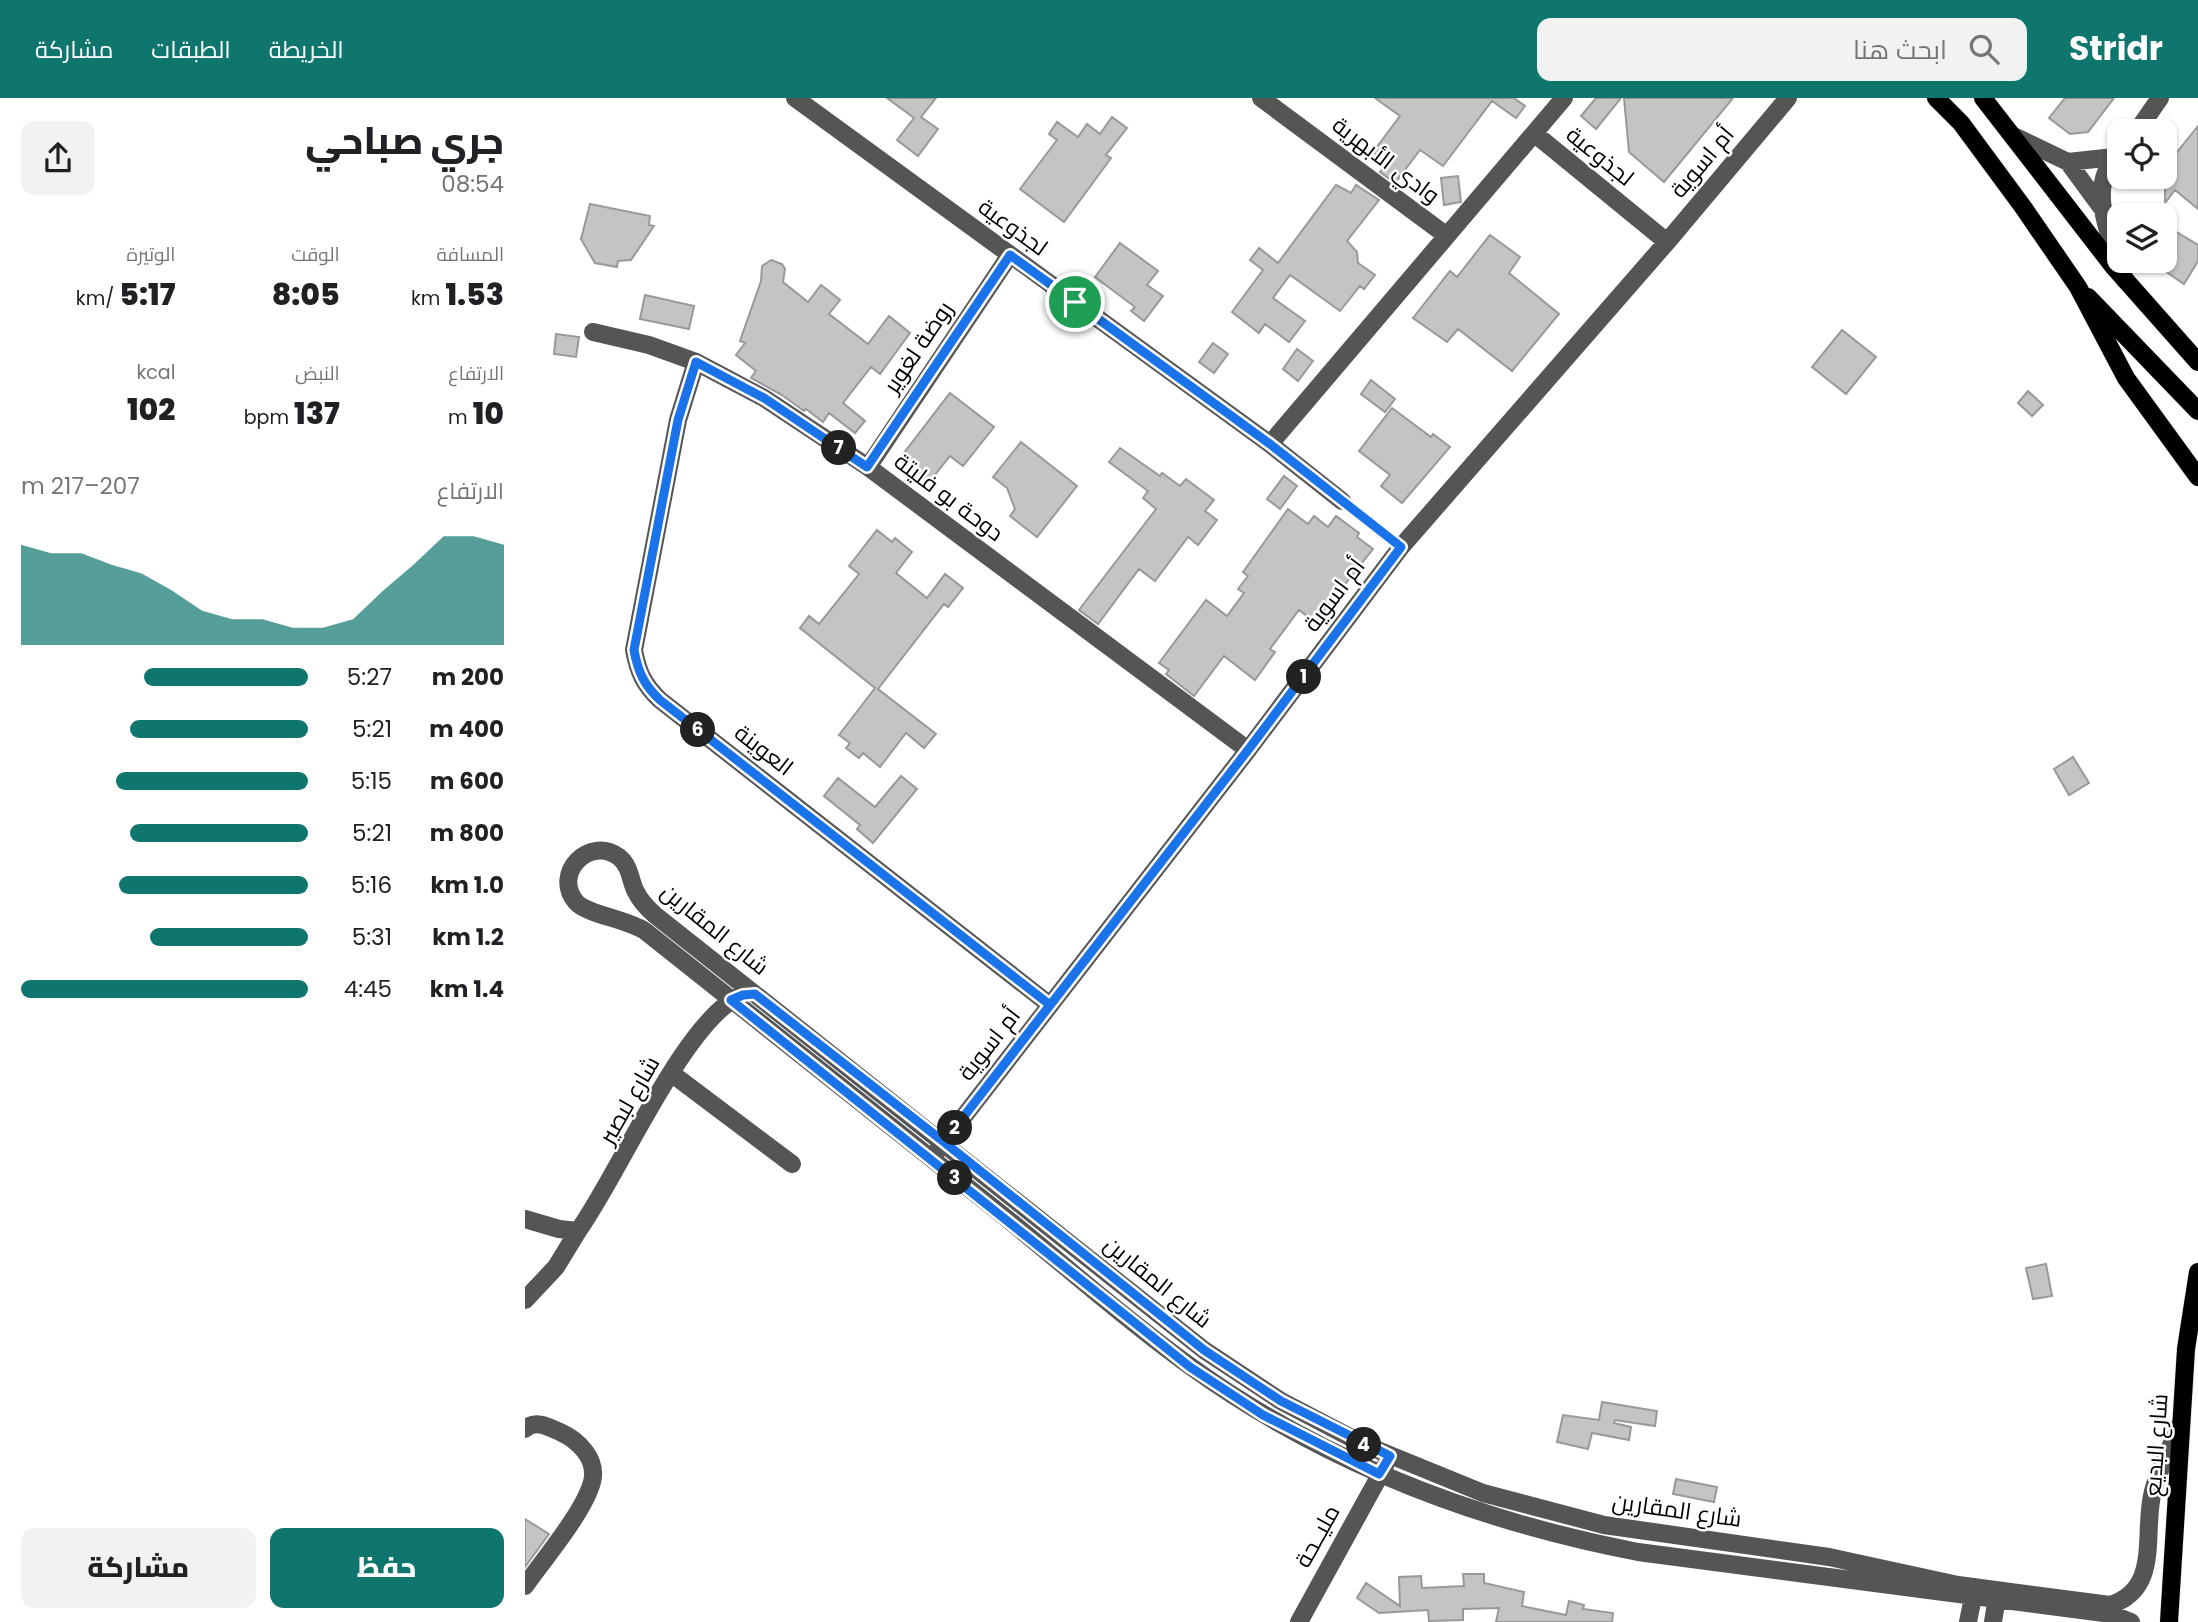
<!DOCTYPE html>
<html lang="ar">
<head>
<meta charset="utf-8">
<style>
  :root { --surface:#fff; --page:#f2f2f2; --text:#202124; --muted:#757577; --accent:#0f766e }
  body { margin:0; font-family:Poppins,Cairo,sans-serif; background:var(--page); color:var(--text); direction:rtl; height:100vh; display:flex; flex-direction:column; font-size:26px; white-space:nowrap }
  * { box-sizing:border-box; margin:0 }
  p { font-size:23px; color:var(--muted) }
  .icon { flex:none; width:38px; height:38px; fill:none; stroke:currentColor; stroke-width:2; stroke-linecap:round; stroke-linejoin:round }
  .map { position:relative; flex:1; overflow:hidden; direction:ltr }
  .sheet { display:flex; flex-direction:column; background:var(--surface); width:525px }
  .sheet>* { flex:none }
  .controls { position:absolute; left:1582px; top:21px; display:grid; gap:14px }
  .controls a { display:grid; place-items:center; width:70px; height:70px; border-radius:14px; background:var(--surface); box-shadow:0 2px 5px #0004; font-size:35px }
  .pin { position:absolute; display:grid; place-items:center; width:60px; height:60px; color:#fff; margin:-30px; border:4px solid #fff; border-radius:50%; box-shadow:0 2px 7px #0007 }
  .km { position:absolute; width:35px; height:35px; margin:-18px; border-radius:50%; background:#222; color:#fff; font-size:19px; line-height:35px; text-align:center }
  .round { display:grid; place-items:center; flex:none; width:74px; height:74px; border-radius:14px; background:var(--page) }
  .head { display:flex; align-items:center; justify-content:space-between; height:119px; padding:0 21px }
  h1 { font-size:38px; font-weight:800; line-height:52px }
  .figures { display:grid; grid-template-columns:repeat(3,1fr); gap:10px; height:119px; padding:7px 21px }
  .figures div { display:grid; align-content:center }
  .figures b { font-size:30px; font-weight:800 }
  .figures small { font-size:19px; font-weight:400 }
  .figures p { font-size:19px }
  .chart { height:196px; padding:14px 21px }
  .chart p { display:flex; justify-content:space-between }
  .chart svg { width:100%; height:126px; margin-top:7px; fill:var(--accent); opacity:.7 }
  .action { display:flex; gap:14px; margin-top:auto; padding:14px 21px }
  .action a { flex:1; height:80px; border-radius:14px; background:var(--accent); color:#fff; font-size:28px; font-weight:800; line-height:80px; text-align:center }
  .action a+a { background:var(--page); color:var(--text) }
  ul { padding:0 21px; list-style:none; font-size:23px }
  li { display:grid; grid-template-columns:112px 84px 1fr; align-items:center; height:52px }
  li i { height:18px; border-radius:9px; background:var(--accent) }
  header { display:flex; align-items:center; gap:42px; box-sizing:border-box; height:98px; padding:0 35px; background:var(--accent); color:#fff }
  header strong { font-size:33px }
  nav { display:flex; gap:38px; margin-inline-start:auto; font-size:24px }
  .search { width:490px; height:63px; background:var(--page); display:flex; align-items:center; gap:18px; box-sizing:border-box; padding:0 24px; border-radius:14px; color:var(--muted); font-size:26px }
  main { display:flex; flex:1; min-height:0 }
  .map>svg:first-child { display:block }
  .building { fill:#c4c4c4; stroke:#999; stroke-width:2 }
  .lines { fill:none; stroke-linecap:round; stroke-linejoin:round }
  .major-casing { stroke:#dbdbdb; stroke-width:19 }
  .path { stroke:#777; stroke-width:3.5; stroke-dasharray:2 3.5; stroke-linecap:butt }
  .minor { stroke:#555; stroke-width:18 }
  .major { stroke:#000; stroke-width:18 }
  .route-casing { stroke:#fff; stroke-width:14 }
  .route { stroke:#1a73e8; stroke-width:9 }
  .labels { text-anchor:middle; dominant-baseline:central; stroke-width:5; stroke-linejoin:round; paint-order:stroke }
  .street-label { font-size:23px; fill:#000; stroke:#fff }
</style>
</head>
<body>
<header>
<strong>Stridr</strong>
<div class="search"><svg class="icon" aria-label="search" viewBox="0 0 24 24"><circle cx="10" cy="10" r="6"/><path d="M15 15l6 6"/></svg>ابحث هنا</div>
<nav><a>الخريطة</a><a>الطبقات</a><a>مشاركة</a></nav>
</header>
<main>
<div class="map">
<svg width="1673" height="1524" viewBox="0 0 1673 1524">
  <rect width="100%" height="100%" fill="#fff"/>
  <path class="building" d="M 362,0 L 411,0 L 396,19 L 413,31 L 393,58 L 372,42 L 389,20 Z
    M 850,0 L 989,0 L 1000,8 L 991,20 L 967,3 L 918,68 L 895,52 L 870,85 L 855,74 L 862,65 L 848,54 L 875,18 Z
    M 1071,0 L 1096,0 L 1071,31 L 1056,18 Z
    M 1099,0 L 1208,0 L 1139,84 L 1104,54 Z
    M 1540,0 L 1589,0 L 1563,34 L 1545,36 L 1524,20 Z
    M 587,19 L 602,30 L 581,57 L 586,60 L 539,124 L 495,91 L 532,42 L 524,36 L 532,24 L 553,39 L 562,26 L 575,36 Z
    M 1673,28 L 1673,111 L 1650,92 L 1640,105 L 1640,69 Z
    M 933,78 L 936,104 L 919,107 L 916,80 Z
    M 811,87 L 826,95 L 831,87 L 854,102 L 822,143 L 832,154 L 833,165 L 850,177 L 839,191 L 835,188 L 815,213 L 765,177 L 748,200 L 780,223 L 764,244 L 740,226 L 734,235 L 707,214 L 738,172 L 725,162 L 734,150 L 753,165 Z
    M 65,106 L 125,118 L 124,127 L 129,128 L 106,162 L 93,163 L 92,169 L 70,165 L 56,141 Z
    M 1640,127 L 1673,147 L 1673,163 L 1659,186 L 1640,173 Z
    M 965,137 L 995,159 L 984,175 L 1034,216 L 987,273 L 933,231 L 922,244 L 888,220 L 925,173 L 932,179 Z
    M 595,145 L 633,173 L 622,187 L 638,198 L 619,223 L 606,213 L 610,209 L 570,179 Z
    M 246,162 L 257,166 L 260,171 L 258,184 L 283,204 L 296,187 L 315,202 L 304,216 L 343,246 L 364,218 L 385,235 L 355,276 L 346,269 L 318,305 L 340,323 L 330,335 L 304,315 L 298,324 L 281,311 L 279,313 L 257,297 L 226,280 L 231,273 L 211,257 L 220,245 L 215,243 L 236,183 L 237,168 Z
    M 120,197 L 169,208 L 164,231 L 115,221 Z
    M 1317,232 L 1351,259 L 1321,296 L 1287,269 Z
    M 31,236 L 54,239 L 51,259 L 29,256 Z
    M 688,245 L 703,256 L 689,275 L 674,264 Z
    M 772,251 L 788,263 L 773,283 L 758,271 Z
    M 846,282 L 870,301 L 860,314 L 836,296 Z
    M 1503,293 L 1518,307 L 1507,318 L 1493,305 Z
    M 425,295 L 469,329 L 438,368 L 425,358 L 405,383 L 375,360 Z
    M 867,310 L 906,339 L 908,336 L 925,349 L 877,405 L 856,388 L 865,377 L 834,353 Z
    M 496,344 L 552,388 L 512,439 L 485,418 L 490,411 L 482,390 L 468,379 Z
    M 595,350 L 635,378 L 637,375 L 655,388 L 661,381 L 689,402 L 680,413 L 692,422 L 673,447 L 663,439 L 630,483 L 614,471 L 573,526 L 554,512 L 631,411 L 618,400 L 623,393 L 584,364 Z
    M 759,378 L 772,388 L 755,411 L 742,401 Z
    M 763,411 L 783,426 L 789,418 L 803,429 L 811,418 L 834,435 L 832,439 L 848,451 L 790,524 L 774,512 L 745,551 L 750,554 L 730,582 L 699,558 L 669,598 L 641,576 L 644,572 L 634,565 L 681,502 L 702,518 L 719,495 L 713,491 L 723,478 L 718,474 Z
    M 352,432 L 367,444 L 370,440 L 387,454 L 371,475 L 402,500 L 420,476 L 438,490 L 423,509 L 419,506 L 353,591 L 411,636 L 399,650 L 381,635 L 355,669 L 338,655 L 334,660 L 321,650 L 325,645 L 314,637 L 350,590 L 275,530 L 284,518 L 294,526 L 334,476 L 324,468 Z
    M 1548,659 L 1564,685 L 1544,697 L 1529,671 Z
    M 376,678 L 392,691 L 348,745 L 332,731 L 335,727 L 299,698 L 313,680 L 350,709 Z
    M 1521,1166 L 1527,1198 L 1508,1201 L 1501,1170 Z
    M 1077,1304 L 1132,1313 L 1130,1328 L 1090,1322 L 1089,1325 L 1106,1329 L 1104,1342 L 1067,1335 L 1063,1351 L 1032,1344 L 1038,1317 L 1074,1322 Z
    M 1151,1381 L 1192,1389 L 1189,1404 L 1148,1396 Z
    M 0,1421 L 24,1436 L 0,1469 Z
    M 938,1476 L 959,1476 L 959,1485 L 999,1494 L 997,1508 L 1041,1517 L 1044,1503 L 1059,1507 L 1058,1511 L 1088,1515 L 1087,1524 L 971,1524 L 974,1510 L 938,1511 L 938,1522 L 904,1523 L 903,1512 L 854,1515 L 832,1500 L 841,1485 L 875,1508 L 874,1479 L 896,1478 L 897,1490 L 939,1488 Z"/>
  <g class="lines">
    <defs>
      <path id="major" d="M 1411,0 L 1436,25 L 1498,109 L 1553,189 L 1601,280 L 1673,379
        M 1458,0 L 1588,168 L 1673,264
        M 1563,199 L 1673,313
        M 1644,1524 L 1661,1251 L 1673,1174"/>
    </defs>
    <use href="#major" class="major-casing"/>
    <path class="path" d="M 830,414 L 863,439"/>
    <path class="minor" d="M 270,0 L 745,346 L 817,403
      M 736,0 L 922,138
      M 1612,33 L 1635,0
      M 1010,36 L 1142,144
      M 1491,39 L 1543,64 L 1589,59
      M 1594,55 C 1558,90 1588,143 1600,182
      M 1543,64 L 1576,109
      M 68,234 L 124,247 L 171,264 L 239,300 L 343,369 L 723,652
      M 171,264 L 153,322 L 109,552 C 113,574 119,587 135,602 L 525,907
      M 745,346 L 1039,0
      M 343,369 L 485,157
      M 146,975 L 267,1066
      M 412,1053 L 723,652 L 876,449 L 1142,144 L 1263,0
      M 0,1121 L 34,1131 L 53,1133 C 93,1078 159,923 215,898
      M 0,1202 L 31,1169 L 53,1133
      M 0,1331 C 10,1321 24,1329 35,1334 C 53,1342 73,1361 67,1384 C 59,1414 19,1461 0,1488
      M 774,1524 L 860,1368
      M 1443,1524 L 1450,1489
      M 1468,1524 L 1473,1493
      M 1606,1524 L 1586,1516 L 1113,1454 C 952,1423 798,1364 665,1268 C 595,1218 532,1160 465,1107 C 350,1016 235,925 120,833 C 101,821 61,816 51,804 C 27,776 64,737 94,759 C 105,768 105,781 110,792 C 115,803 122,810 130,817 L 679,1252 L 756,1303 L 838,1346 L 958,1395 L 1079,1427 L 1304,1459 L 1433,1487 L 1585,1507 C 1637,1491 1617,1434 1628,1393 C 1634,1370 1646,1349 1655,1327"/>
    <use href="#major" class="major"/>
  </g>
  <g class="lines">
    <defs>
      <path id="route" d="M 550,204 L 745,346 L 876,449 L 723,652 L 419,1044 L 230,896 L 218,897 L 206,902 L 665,1269 L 738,1317 L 854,1376 L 865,1358 L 756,1303 L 679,1252 L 419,1044 L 525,907 L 135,602 C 119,587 113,574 109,552 L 153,322 L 171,264 L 239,300 L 342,369 L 485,157 L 550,204"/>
    </defs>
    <use href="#route" class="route-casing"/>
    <use href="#route" class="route"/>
  </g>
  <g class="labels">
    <g class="street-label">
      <text transform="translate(1075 58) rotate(39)">لجذوعية</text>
      <text transform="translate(861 62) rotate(37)">وادي الأبهرية</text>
      <text transform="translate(1177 64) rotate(-50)">أم اسوية</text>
      <text transform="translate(488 129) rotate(36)">لجذوعية</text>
      <text transform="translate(393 249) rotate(-56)">روضة لغوير</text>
      <text transform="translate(424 399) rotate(37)">دوحة بو فليتة</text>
      <text transform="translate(809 497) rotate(-53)">أم اسوية</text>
      <text transform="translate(239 652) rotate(38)">العوينة</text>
      <text transform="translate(190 831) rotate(39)">شارع المقارين</text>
      <text transform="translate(464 946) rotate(-52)">أم اسوية</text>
      <text transform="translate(104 1002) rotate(-60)">شارع لبصير</text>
      <text transform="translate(633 1184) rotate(39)">شارع المقارين</text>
      <text transform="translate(1631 1347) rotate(-86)">شارع البديع</text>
      <text transform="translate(1152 1412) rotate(8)">شارع المقارين</text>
      <text transform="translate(792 1438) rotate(-61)">مليــحة</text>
    </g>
  </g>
</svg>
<div class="controls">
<a><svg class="icon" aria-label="locate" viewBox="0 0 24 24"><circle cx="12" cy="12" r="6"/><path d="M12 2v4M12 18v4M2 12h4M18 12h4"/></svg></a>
<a><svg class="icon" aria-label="layers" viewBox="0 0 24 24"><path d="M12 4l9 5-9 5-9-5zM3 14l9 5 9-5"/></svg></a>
</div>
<div class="pin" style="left:550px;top:204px;background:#1e9e55"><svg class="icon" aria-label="arrive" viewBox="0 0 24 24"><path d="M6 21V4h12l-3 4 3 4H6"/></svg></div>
<b class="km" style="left:779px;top:579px">1</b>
<b class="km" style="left:430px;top:1030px">2</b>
<b class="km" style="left:430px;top:1080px">3</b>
<b class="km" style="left:839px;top:1347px">4</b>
<b class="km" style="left:173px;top:632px">6</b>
<b class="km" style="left:314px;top:350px">7</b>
</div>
<section class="sheet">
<div class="head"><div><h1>جري صباحي</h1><p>08:54</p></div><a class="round"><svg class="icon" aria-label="share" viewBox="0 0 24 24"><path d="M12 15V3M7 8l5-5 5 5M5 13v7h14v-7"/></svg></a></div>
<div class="figures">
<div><p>المسافة</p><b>1.53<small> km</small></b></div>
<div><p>الوقت</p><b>8:05</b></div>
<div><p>الوتيرة</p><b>5:17<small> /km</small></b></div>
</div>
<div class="figures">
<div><p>الارتفاع</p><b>10<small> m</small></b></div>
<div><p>النبض</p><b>137<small> bpm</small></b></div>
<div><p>kcal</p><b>102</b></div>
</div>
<div class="chart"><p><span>الارتفاع</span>207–217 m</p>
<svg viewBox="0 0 160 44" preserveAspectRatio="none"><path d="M0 44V9L10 12L20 12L30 16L40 19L50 25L60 32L70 35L80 35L90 38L100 38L110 35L120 25L130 16L140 6L150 6L160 9V44z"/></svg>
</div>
<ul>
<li><b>200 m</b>5:27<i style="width:57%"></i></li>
<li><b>400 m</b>5:21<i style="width:62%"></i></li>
<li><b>600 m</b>5:15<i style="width:67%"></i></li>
<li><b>800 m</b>5:21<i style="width:62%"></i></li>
<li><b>1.0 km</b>5:16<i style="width:66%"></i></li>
<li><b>1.2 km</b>5:31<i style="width:55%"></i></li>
<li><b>1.4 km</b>4:45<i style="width:100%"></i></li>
</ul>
<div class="action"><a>حفظ</a><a>مشاركة</a></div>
</section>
</main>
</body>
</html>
